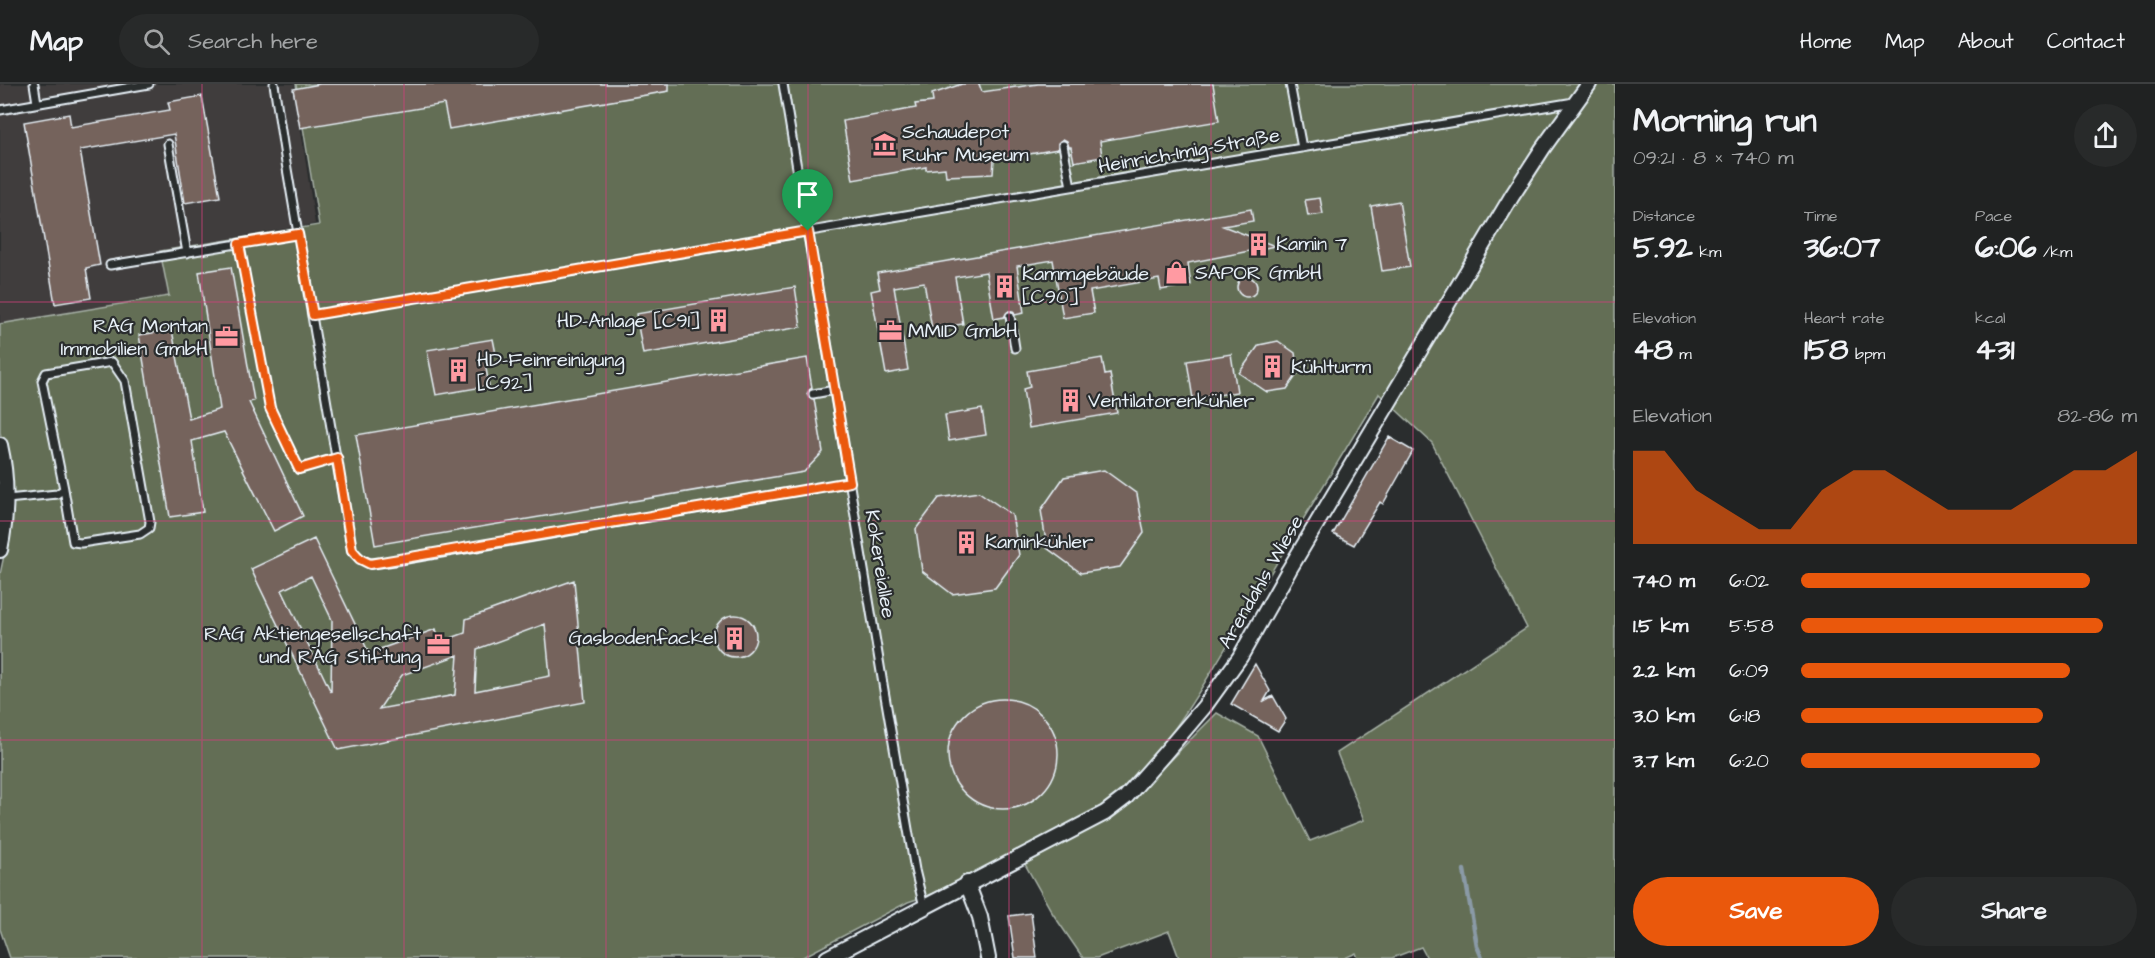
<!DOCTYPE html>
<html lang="en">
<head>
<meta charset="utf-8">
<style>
  :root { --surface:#202222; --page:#282a2a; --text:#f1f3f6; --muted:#a2a4a5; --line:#3d3f40; --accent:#ea580c }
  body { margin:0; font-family:"Architects Daughter",sans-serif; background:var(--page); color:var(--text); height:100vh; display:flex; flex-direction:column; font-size:22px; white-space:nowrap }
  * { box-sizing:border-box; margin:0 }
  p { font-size:20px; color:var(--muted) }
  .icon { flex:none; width:33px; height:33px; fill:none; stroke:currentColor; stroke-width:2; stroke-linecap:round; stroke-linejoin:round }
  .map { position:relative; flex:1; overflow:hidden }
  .details { display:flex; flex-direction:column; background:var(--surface); width:540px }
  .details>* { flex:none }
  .pin { position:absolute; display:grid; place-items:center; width:51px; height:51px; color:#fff; margin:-62px -26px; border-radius:50% 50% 50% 0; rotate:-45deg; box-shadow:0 0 6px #0007 }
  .pin .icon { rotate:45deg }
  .round { display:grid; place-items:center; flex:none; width:63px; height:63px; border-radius:32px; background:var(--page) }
  .headline { display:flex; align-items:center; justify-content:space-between; height:102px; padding:0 18px }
  h1 { font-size:33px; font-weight:700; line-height:45px }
  .metrics { display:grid; grid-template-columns:repeat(3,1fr); gap:9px; height:102px; padding:6px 18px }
  .metrics div { display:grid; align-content:center }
  .metrics b { font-size:30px; font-weight:700 }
  .metrics small { font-size:16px; font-weight:400 }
  .metrics p { font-size:16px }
  .chart { height:168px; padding:12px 18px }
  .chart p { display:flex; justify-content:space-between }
  .chart svg { width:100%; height:108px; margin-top:6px; fill:var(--accent); opacity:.7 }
  .button { display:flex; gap:12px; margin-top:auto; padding:12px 18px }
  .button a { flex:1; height:69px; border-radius:36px; background:var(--accent); color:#fff; font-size:24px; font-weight:700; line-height:69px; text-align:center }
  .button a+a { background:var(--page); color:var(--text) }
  ul { padding:0 18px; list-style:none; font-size:20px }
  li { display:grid; grid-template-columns:96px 72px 1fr; align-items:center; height:45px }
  li i { height:15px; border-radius:8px; background:var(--accent) }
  header { display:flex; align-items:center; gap:36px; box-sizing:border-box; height:84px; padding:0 30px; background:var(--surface); border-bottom:2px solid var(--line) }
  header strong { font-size:28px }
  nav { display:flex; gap:33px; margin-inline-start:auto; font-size:21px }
  .search { width:420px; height:54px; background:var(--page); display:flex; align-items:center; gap:15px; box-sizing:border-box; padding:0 21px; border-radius:33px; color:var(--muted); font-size:22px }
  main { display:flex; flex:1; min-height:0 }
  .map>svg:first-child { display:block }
  .built { fill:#403d3c }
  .green { fill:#636e55; stroke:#a6b0a6; stroke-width:1.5 }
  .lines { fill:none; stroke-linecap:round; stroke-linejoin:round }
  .stream { stroke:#8a9aa6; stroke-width:4.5 }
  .building { fill:#75635c; stroke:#e8f1f8; stroke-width:1.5; fill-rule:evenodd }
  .service-casing { stroke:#e8f1f8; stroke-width:11 }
  .minor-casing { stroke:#e8f1f8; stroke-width:18 }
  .service { stroke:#2a2d2e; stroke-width:7 }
  .minor { stroke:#2a2d2e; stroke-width:14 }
  .route-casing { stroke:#fff; stroke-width:12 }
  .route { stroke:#ea580c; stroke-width:8 }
  .grid { fill:none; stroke:#ca437a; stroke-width:1.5; stroke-opacity:0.55 }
  .labels { text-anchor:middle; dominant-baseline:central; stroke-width:4.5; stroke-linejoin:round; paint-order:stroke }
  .poi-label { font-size:20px; fill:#e8f1f8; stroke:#2a2d2e; text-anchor:start }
  .street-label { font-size:20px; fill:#e8f1f8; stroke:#2a2d2e }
</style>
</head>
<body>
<header>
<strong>Map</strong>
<div class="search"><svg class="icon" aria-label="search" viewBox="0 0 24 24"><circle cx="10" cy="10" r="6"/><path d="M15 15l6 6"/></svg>Search here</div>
<nav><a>Home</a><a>Map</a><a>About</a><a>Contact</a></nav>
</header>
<main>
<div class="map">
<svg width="1615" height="874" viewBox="0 0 1615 874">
  <rect width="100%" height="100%" fill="#2a2d2e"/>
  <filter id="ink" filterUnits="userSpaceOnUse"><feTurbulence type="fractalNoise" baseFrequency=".0167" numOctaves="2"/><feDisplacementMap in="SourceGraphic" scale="12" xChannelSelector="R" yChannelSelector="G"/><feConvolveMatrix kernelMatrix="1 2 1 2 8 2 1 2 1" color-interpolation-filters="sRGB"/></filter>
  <g filter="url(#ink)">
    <path class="built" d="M 0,0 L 294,0 L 315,140 L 160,167 L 170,212 L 0,240 Z"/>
    <path class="green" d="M 296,0 L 1615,0 L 1615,874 L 1427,874 L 1421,863 L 1392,874 L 1358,874 L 1356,869 L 1345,874 L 1179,874 L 1169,847 L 1097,874 L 1083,874 L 1053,830 L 1021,773 L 1132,714 L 1217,629 L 1258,652 L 1310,757 L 1364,736 L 1337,669 L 1527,544 L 1432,359 L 1379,310 C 1335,383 1291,456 1247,528 C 1203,601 1169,668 1102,724 L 968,798 L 908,818 L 801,874 L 10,874 L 0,845 L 0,490 L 5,467 L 5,374 L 0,348 L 0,240 L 169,212 L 160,167 L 319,141 Z"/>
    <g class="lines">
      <path class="stream" d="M 1464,786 L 1477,862 L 1482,874"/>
    </g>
    <path class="building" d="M 320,0 L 669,0 L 669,7 L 449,45 L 444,20 L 300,44 L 293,5 Z
      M 962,0 L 979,0 L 982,8 L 1038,0 L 1213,0 L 1219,37 L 1100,57 L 1102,73 L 1074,78 L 1071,63 L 1069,63 L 1067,57 L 1063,55 L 1058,59 L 1058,65 L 994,76 L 993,90 L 946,92 L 945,84 L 926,86 L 926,83 L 853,96 L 843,37 L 916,24 L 915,20 L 933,18 L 932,10 Z
      M 202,12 L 220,113 L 185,119 L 174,50 L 80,66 L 100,181 L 86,184 L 91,214 L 55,220 L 24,38 L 69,30 L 71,43 L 170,26 L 168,18 Z
      M 1320,114 L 1323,130 L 1308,132 L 1305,116 Z
      M 1399,117 L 1410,183 L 1382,187 L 1371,122 Z
      M 1251,125 L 1253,137 L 1223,142 L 1275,162 L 1188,179 L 1191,201 L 1161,206 L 1159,195 L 1090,207 L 1094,229 L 1063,234 L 1053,176 L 1017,182 L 1024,229 L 1015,231 L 1013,227 L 1009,227 L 1004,233 L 994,235 L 986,188 L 955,193 L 963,240 L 932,245 L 924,198 L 894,203 L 908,286 L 886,290 L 871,207 L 880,205 L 877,189 Z
      M 231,183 L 254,317 L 249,318 L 303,432 L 274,447 L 224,348 L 192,357 L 203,428 L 170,433 L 139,251 L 172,246 L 189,335 L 220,325 L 199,188 Z
      M1237 203a10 10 0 1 1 20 0a10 10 0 1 1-20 0Z
      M 795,203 L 801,243 L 643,270 L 636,230 Z
      M 493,255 L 496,270 L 484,272 L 489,302 L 436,311 L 427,266 Z
      M 1278,257 L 1295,269 L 1298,289 L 1287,305 L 1267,308 L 1239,289 L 1259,261 Z
      M 1231,270 L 1237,308 L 1193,315 L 1187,277 Z
      M 807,274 L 812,304 L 809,306 L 807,310 L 809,314 L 814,315 L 823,368 L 804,388 L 375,461 L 356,351 Z
      M 1102,274 L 1105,291 L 1110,290 L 1117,329 L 1029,344 L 1023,305 L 1030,303 L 1027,287 Z
      M 982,325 L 986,351 L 949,357 L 945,331 Z
      M 1389,353 L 1413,367 L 1383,420 L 1380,418 L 1354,461 L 1333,450 Z
      M 1104,386 L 1137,410 L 1144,449 L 1120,483 L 1081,489 L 1047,464 L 1041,426 L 1064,393 Z
      M 979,408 L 1012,431 L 1019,471 L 995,504 L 952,510 L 922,487 L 916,445 L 939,414 Z
      M 314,455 L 369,569 L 436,545 L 440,558 L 465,549 L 466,535 L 574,496 L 585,618 L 338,666 L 251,485 ZM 311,492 L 332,536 L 331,608 L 282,506 ZM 545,540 L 550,592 L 475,607 L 477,565 ZM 458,571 L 455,611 L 379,625 L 402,591 Z
      M714 552a21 21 0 1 1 42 0a21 21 0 1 1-42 0Z
      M 1255,580 L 1270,607 L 1264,617 L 1273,612 L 1286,635 L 1278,647 L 1231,620 Z
      M948 670a55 55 0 1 1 110 0a55 55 0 1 1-110 0Z
      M 1031,829 L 1037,874 L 1015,874 L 1009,832 Z"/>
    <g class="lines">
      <defs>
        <path id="service" d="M 34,0 L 37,19
          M 274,0 L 285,73 L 352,467 C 368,483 374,480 395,477 L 850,398
          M 783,0 L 885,612 L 915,786 L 924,823
          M 1290,0 L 1302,64
          M 0,26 L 149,0
          M 168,60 L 187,169
          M 1063,61 L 1071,103
          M 239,160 L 270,324 L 299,385 L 337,374
          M 110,181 L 298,150
          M 313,231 L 1574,18
          M 1010,232 L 1015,264
          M 813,310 L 835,306
          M 7,415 L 57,410 L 64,405 L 42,297 L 46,289 L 112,278 L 125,297 L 150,438 L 149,444 L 140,450 L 81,459 L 73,458 L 64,405"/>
        <path id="minor" d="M 0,361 C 8,396 7,431 0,466
          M 967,799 L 980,833 L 988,874
          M 827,874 L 1105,729 L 1126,713 L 1164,670 L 1204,623 L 1240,573 L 1289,486 L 1512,112 L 1543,64 L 1589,0"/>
      </defs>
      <use href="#service" class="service-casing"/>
      <use href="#minor" class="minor-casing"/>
      <use href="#service" class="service"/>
      <use href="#minor" class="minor"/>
    </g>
  </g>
  <g class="lines" filter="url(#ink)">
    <defs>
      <path id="route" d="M 808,147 L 850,398 L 370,480 L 360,475 L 352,466 L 337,374 L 299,385 L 270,324 L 239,160 L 298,150 L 313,231 Z"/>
    </defs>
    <use href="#route" class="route-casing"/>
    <use href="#route" class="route"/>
  </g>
  <path class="grid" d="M 202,0 L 202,874M 404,0 L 404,874M 606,0 L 606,874M 808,0 L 808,874M 1009,0 L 1009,874M 1211,0 L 1211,874M 1413,0 L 1413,874M 0,218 L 1615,218M 0,437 L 1615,437M 0,656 L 1615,656"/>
  <defs>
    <symbol id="museum-bare" viewBox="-9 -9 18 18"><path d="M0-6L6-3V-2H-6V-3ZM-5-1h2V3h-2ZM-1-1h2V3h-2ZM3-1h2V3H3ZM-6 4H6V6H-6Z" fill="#ff9aa2" stroke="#2a2d2e" stroke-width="2.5" paint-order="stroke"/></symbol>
    <symbol id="building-bare" viewBox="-9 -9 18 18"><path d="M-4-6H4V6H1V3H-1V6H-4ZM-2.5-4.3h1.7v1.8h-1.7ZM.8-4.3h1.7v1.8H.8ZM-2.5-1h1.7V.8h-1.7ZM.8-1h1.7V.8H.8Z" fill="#ff9aa2" stroke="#2a2d2e" stroke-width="2.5" paint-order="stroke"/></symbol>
    <symbol id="shop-bare" viewBox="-9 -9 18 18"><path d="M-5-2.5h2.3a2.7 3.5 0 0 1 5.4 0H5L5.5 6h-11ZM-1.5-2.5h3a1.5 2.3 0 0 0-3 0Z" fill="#ff9aa2" stroke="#2a2d2e" stroke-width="2.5" paint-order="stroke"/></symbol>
    <symbol id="office-bare" viewBox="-9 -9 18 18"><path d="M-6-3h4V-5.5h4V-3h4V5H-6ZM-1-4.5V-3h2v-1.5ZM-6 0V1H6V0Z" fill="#ff9aa2" stroke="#2a2d2e" stroke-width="2.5" paint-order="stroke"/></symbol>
  </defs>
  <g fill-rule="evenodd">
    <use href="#museum-bare" x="868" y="44" width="33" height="33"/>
    <use href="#building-bare" x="1242" y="144" width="33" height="33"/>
    <use href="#shop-bare" x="1160" y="172" width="33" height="33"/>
    <use href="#building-bare" x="988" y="186" width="33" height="33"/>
    <use href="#building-bare" x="702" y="220" width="33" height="33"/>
    <use href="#office-bare" x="874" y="230" width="33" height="33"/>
    <use href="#office-bare" x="210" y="236" width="33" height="33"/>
    <use href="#building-bare" x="1256" y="266" width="33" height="33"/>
    <use href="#building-bare" x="442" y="270" width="33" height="33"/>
    <use href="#building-bare" x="1054" y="300" width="33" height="33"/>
    <use href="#building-bare" x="950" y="442" width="33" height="33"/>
    <use href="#building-bare" x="718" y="538" width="33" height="33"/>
    <use href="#office-bare" x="422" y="544" width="33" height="33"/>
  </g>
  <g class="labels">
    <g class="poi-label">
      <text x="902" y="48">Schaudepot<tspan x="902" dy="23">Ruhr Museum</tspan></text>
      <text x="1276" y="160">Kamin 7</text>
      <text x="1195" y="189">SAPOR GmbH</text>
      <text x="1022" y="190">Kammgebäude<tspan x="1022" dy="23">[C90]</tspan></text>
      <text x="701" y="237" text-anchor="end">HD-Anlage [C91]</text>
      <text x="208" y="242" text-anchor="end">RAG Montan<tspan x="208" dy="23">Immobilien GmbH</tspan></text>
      <text x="908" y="247">MMID GmbH</text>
      <text x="477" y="276">HD-Feinreinigung<tspan x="477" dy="23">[C92]</tspan></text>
      <text x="1291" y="283">Kühlturm</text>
      <text x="1088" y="317">Ventilatorenkühler</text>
      <text x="985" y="458">Kaminkühler</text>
      <text x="421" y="550" text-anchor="end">RAG Aktiengesellschaft<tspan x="421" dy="23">und RAG Stiftung</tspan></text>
      <text x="717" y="554" text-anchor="end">Gasbodenfackel</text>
    </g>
    <g class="street-label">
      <text transform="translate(1189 67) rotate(-10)">Heinrich-Imig-Straße</text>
      <text transform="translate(880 480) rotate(81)">Kokereiallee</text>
      <text transform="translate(1261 498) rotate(-60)">Arendahls Wiese</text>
    </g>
  </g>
</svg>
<div class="pin" style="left:808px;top:147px;background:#1e9e55"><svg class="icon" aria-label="arrive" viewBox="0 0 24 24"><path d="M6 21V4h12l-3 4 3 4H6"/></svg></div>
</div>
<section class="details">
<div class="headline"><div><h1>Morning run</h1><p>09:21 · 8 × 740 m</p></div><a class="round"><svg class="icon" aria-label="share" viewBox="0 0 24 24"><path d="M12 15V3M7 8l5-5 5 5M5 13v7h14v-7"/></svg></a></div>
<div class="metrics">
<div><p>Distance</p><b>5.92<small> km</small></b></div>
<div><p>Time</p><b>36:07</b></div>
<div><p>Pace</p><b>6:06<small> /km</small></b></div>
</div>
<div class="metrics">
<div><p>Elevation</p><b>48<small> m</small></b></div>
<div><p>Heart rate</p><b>158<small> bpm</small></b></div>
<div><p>kcal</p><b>431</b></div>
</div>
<div class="chart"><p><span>Elevation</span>82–86 m</p>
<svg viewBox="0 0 160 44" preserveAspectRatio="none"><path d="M0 44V6L10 6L20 22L30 30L40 38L50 38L60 22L70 14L80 14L90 22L100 30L110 30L120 30L130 22L140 14L150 14L160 6V44z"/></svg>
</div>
<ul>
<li><b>740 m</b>6:02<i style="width:86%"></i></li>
<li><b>1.5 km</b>5:58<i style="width:90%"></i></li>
<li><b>2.2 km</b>6:09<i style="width:80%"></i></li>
<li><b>3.0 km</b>6:18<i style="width:72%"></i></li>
<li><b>3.7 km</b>6:20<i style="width:71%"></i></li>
</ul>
<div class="button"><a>Save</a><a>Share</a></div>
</section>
</main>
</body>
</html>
